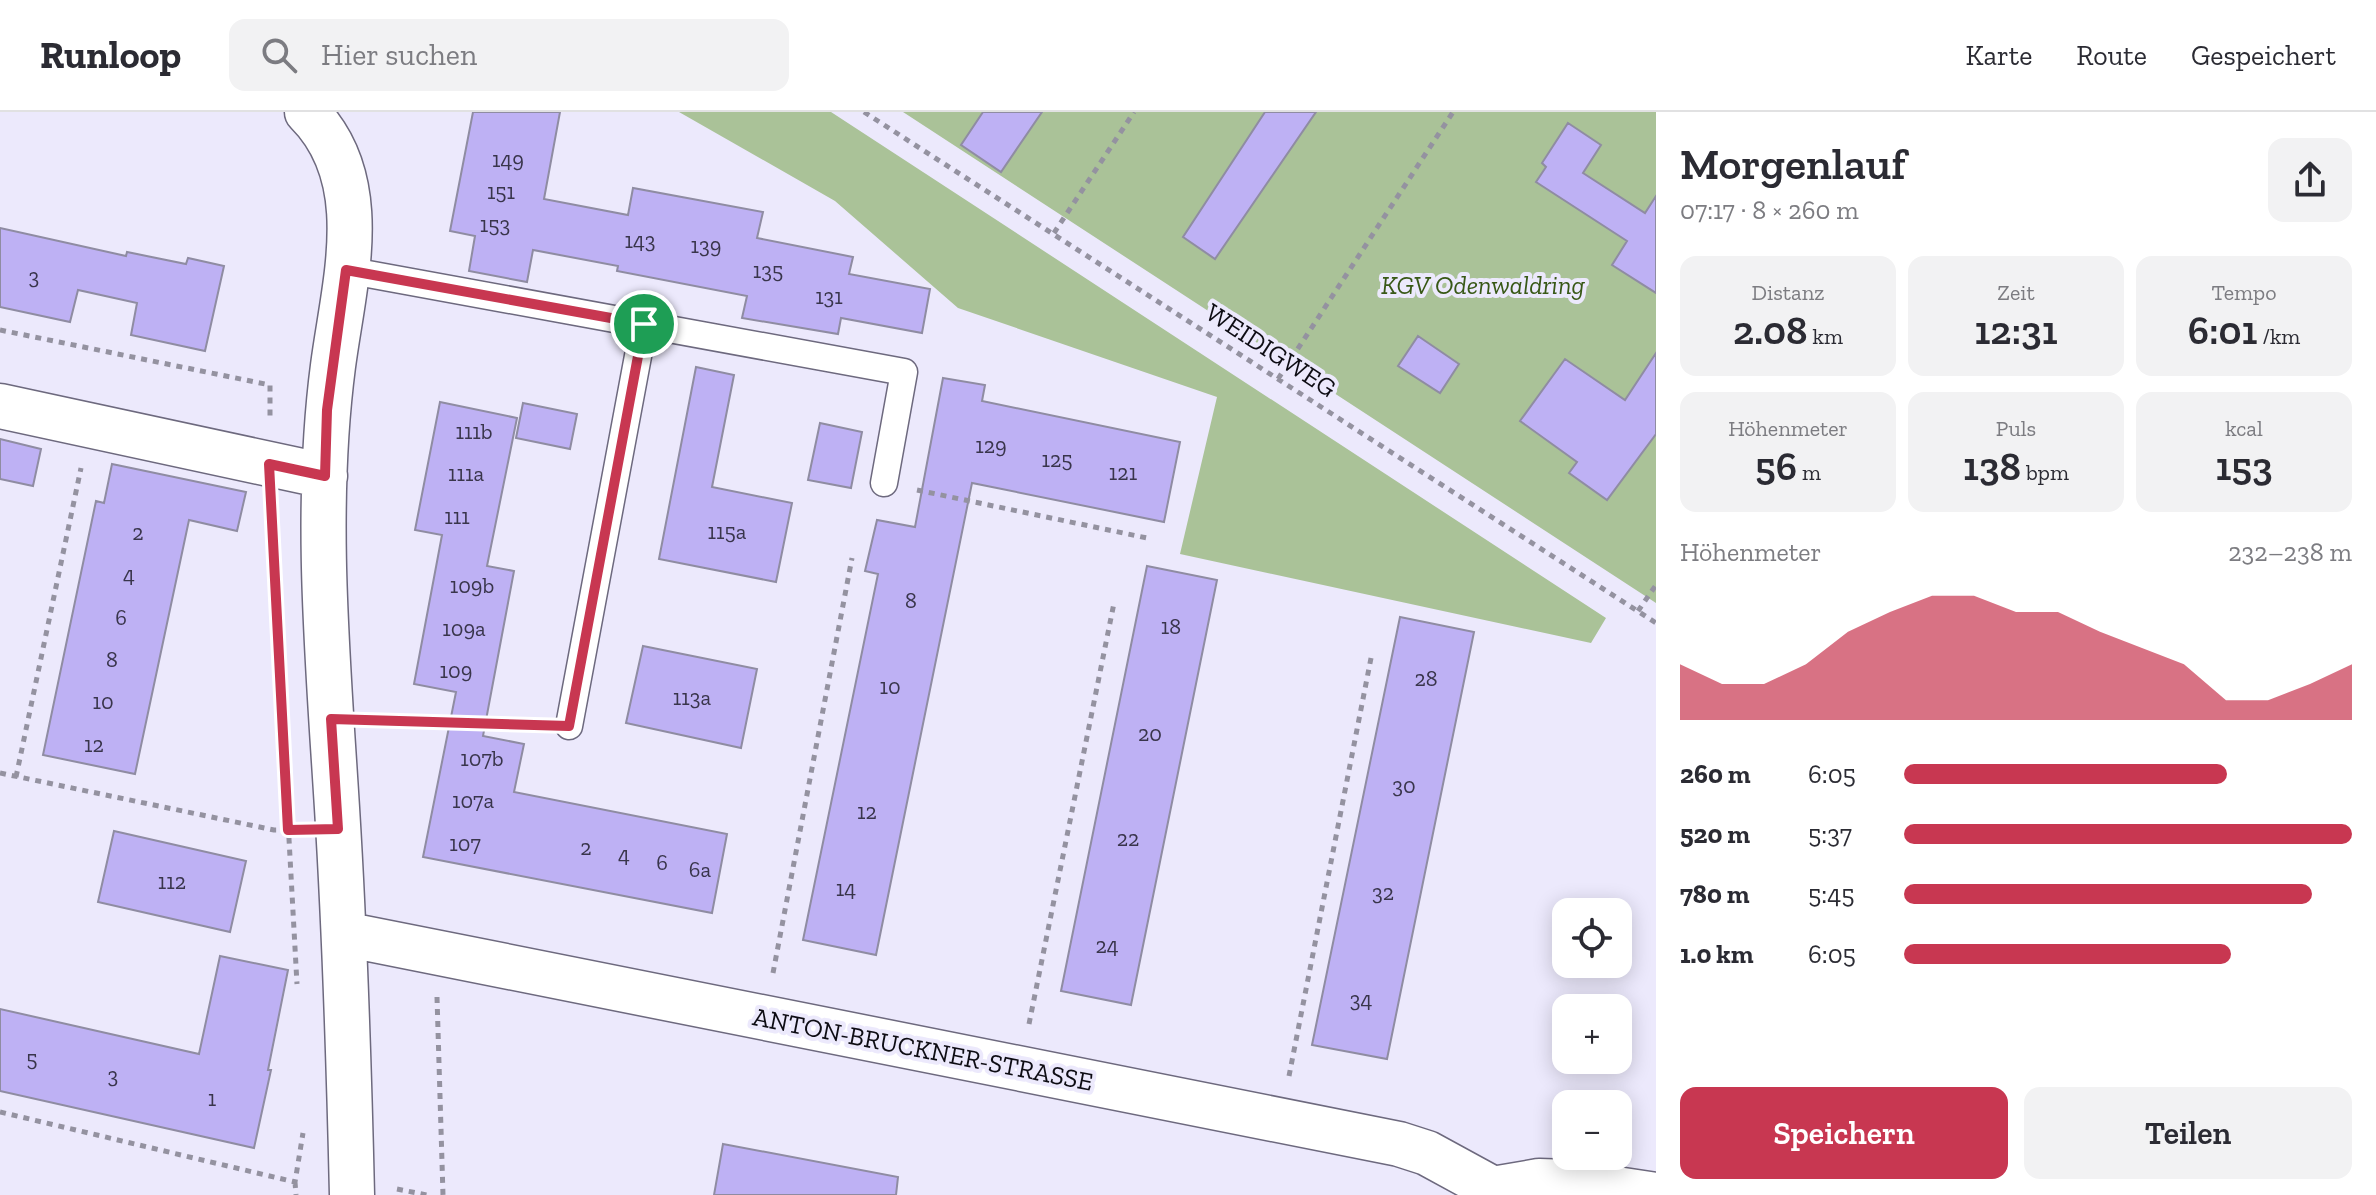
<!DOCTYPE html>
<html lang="de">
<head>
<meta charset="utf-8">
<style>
  :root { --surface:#fff; --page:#f2f2f3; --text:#2b2b33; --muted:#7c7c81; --line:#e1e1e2; --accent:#c83751 }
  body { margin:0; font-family:"Zilla Slab",serif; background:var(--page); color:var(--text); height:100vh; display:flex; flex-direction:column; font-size:30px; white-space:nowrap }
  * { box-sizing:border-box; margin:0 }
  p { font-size:26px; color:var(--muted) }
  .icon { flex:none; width:44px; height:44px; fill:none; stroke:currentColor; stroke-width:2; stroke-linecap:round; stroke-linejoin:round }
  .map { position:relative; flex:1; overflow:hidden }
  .side { display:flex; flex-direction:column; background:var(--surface); width:720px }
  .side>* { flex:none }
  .fabs { position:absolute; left:1552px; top:786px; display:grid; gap:16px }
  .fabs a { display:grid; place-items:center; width:80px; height:80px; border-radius:16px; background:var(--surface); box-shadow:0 4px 20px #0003; font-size:40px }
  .pin { position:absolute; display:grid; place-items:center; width:68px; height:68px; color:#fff; margin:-34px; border:4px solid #fff; border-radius:50%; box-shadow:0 2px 8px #0007 }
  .round { display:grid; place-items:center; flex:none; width:84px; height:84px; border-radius:16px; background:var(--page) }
  .summary { display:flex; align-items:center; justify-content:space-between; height:136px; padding:0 24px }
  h1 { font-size:44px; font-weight:600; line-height:60px }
  .metrics { display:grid; grid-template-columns:repeat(3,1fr); gap:12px; height:136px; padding:8px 24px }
  .metrics div { display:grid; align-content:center; border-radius:16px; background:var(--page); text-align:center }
  .metrics b { font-size:40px; font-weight:600 }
  .metrics small { font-size:22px; font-weight:400 }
  .metrics p { font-size:22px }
  .chart { height:224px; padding:16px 24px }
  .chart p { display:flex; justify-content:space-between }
  .chart svg { width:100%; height:144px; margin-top:8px; fill:var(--accent); opacity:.7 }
  .button { display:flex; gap:16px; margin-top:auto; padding:16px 24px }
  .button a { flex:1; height:92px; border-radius:16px; background:var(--accent); color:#fff; font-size:32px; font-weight:600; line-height:92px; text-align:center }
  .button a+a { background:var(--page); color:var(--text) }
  ul { padding:0 24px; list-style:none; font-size:26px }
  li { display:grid; grid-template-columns:128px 96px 1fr; align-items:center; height:60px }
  li i { height:20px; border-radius:10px; background:var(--accent) }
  header { display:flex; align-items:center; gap:48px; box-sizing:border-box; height:112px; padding:0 40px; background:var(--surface); border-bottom:2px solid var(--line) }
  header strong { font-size:38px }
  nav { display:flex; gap:44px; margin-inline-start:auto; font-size:28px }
  .search { width:560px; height:72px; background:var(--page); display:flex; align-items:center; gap:20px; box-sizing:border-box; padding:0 28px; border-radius:16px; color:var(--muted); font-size:30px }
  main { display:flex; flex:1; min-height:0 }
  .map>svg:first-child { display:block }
  .green { fill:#aac298 }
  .building { fill:#beb1f4; stroke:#8f8ca2; stroke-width:2 }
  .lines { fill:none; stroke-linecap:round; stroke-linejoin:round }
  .lane-casing { stroke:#6d697e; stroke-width:29 }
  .street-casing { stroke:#6d697e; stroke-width:47 }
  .path { stroke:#9492a0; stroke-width:5; stroke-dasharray:6 6; stroke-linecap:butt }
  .lane { stroke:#fff; stroke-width:26 }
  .street { stroke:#fff; stroke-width:44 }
  .route-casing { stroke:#fff; stroke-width:16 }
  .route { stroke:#c83751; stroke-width:10 }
  .labels { text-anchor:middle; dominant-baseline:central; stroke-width:8; stroke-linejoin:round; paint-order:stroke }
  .number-label { font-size:22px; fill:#39354b }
  .park-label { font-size:26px; font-style:italic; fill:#385816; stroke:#ece9fc }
  .street-label { font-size:26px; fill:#0d0c13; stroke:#ece9fc }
</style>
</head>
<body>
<header>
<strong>Runloop</strong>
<div class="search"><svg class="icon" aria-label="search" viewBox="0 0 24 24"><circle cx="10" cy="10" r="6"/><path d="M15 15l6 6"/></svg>Hier suchen</div>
<nav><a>Karte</a><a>Route</a><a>Gespeichert</a></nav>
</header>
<main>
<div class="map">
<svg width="1656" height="1083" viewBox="0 0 1656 1083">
  <rect width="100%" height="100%" fill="#ece9fc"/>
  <path class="green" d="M 679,0 L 831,0 L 1606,506 L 1591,531 L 1180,442 L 1217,285 L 958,196 L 835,89 Z
    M 903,0 L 1656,0 L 1656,491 Z"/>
  <path class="building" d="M 473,0 L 560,0 L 544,87 L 628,103 L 633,76 L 763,100 L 757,126 L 853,145 L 849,162 L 930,177 L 922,221 L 841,206 L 838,222 L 742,206 L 747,184 L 617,159 L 618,154 L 533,138 L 527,170 L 469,159 L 475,124 L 450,119 Z
    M 983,0 L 1042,0 L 1001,60 L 961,33 Z
    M 1265,0 L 1316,0 L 1215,147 L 1183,125 Z
    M 1568,11 L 1601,33 L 1583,61 L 1645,101 L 1656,84 L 1656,181 L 1612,153 L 1627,129 L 1536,70 L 1546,55 L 1542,51 Z
    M 0,116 L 126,144 L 127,140 L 186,152 L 188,146 L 224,154 L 205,239 L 131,223 L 137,191 L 78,178 L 70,210 L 0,195 Z
    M 1418,224 L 1459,252 L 1440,281 L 1398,254 Z
    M 1656,241 L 1656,322 L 1607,388 L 1569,361 L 1577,350 L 1520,309 L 1565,247 L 1625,288 Z
    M 696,255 L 734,263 L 712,375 L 792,391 L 776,470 L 659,447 Z
    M 943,266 L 985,273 L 982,289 L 1180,330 L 1164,410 L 972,371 L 876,843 L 803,828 L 878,462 L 865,459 L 877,408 L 915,415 Z
    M 440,290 L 517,306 L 487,454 L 514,459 L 483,624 L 524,632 L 514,680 L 727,722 L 712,801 L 423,745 L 456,580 L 414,572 L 442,423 L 415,418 Z
    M 523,291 L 577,302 L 570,337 L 516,326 Z
    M 820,311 L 862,320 L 851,376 L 808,368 Z
    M 0,327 L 41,337 L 33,374 L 0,367 Z
    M 112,352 L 246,380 L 237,419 L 189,408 L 135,662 L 43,643 L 96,389 L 104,391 Z
    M 1147,454 L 1217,468 L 1131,893 L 1061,879 Z
    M 1400,505 L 1474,520 L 1387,947 L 1312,933 Z
    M 643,534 L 757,557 L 741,636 L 626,611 Z
    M 114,719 L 246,749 L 230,820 L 98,790 Z
    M 220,844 L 288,858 L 268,958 L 271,958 L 254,1036 L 0,979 L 0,897 L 199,942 Z
    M 723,1032 L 898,1065 L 896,1083 L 714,1083 Z"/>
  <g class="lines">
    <defs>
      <path id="lane" d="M 346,158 L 904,260 L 884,371
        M 569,614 L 644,212"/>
      <path id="street" d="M 307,0 C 375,68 344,170 333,254 C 314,399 328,550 337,696 C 345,825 349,954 352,1083
        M 0,294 L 325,364
        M 344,822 L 1399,1032 L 1427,1041 L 1493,1077
        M 1493,1077 L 1539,1069 L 1570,1070 L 1656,1083"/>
    </defs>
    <use href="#lane" class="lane-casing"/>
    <use href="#street" class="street-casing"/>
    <path class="path" d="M 864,0 L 1656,511
      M 1054,121 L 1134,0
      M 0,218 L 270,273 L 270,309
      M 1278,267 L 1453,0
      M 917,378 L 1147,426
      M 271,399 L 278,528
      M 1638,499 L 1656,473
      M 279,546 L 297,872
      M 374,608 L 536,613
      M 0,661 L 274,718 L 289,718
      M 16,665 L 81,356
      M 773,861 L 852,446
      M 437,885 L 443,1083
      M 1029,912 L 1114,491
      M 1289,964 L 1372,541
      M 0,1000 L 295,1070 L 303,1021
      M 295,1070 L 296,1083
      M 397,1077 L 427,1083"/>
    <use href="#lane" class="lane"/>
    <use href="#street" class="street"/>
  </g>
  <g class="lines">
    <defs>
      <path id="route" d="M 346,158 L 644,212 L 569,614 L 331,607 L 338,717 L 288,718 L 269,352 L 325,364 L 327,298 Z"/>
    </defs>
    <use href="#route" class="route-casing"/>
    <use href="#route" class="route"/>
  </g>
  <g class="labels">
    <g class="number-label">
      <text x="508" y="47">149</text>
      <text x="501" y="79">151</text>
      <text x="495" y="112">153</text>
      <text x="640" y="128">143</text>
      <text x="706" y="133">139</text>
      <text x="768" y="158">135</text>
      <text x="34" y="164">3</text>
      <text x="829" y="184">131</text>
      <text x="474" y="319">111b</text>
      <text x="991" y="333">129</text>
      <text x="1057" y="347">125</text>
      <text x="1123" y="360">121</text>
      <text x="466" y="361">111a</text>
      <text x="457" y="404">111</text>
      <text x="727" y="419">115a</text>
      <text x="138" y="420">2</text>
      <text x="129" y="462">4</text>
      <text x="472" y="473">109b</text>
      <text x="911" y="488">8</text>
      <text x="121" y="505">6</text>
      <text x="1171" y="514">18</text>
      <text x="464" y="516">109a</text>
      <text x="112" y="547">8</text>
      <text x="456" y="558">109</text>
      <text x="1426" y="566">28</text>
      <text x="890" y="574">10</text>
      <text x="692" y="585">113a</text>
      <text x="103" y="589">10</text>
      <text x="1150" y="621">20</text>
      <text x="94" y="632">12</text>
      <text x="482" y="646">107b</text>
      <text x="1404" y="673">30</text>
      <text x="473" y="688">107a</text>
      <text x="867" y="699">12</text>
      <text x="1128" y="726">22</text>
      <text x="465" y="731">107</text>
      <text x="586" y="735">2</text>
      <text x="624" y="742">4</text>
      <text x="662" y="750">6</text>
      <text x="700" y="757">6a</text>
      <text x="172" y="769">112</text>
      <text x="846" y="776">14</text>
      <text x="1383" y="780">32</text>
      <text x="1107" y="833">24</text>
      <text x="1361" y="887">34</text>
      <text x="32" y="946">5</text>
      <text x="113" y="963">3</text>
      <text x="212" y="986">1</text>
    </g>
    <g class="park-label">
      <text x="1483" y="173">KGV Odenwaldring</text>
    </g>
    <g class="street-label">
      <text transform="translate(1271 238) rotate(33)">WEIDIGWEG</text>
      <text transform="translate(923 937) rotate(11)">ANTON-BRUCKNER-STRASSE</text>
    </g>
  </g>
</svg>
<div class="fabs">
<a><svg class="icon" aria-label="locate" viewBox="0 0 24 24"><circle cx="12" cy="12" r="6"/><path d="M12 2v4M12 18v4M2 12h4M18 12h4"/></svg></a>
<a>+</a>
<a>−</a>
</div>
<div class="pin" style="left:644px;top:212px;background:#1e9e55"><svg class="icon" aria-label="arrive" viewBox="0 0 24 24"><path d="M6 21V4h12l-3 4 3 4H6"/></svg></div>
</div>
<section class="side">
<div class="summary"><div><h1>Morgenlauf</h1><p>07:17 · 8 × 260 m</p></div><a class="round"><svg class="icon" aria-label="share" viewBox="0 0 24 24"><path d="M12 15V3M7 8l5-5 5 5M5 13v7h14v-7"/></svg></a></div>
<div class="metrics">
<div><p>Distanz</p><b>2.08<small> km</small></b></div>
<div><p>Zeit</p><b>12:31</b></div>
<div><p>Tempo</p><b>6:01<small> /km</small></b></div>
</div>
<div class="metrics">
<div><p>Höhenmeter</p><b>56<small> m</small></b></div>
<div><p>Puls</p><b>138<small> bpm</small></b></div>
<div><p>kcal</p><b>153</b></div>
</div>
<div class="chart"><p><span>Höhenmeter</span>232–238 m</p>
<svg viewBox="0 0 160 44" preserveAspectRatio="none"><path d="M0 44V27L10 33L20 33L30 27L40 17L50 11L60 6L70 6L80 11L90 11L100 17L110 22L120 27L130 38L140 38L150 33L160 27V44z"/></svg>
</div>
<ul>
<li><b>260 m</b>6:05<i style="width:72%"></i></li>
<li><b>520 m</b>5:37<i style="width:100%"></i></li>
<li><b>780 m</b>5:45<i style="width:91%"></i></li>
<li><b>1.0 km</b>6:05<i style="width:73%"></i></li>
</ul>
<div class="button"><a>Speichern</a><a>Teilen</a></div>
</section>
</main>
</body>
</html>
